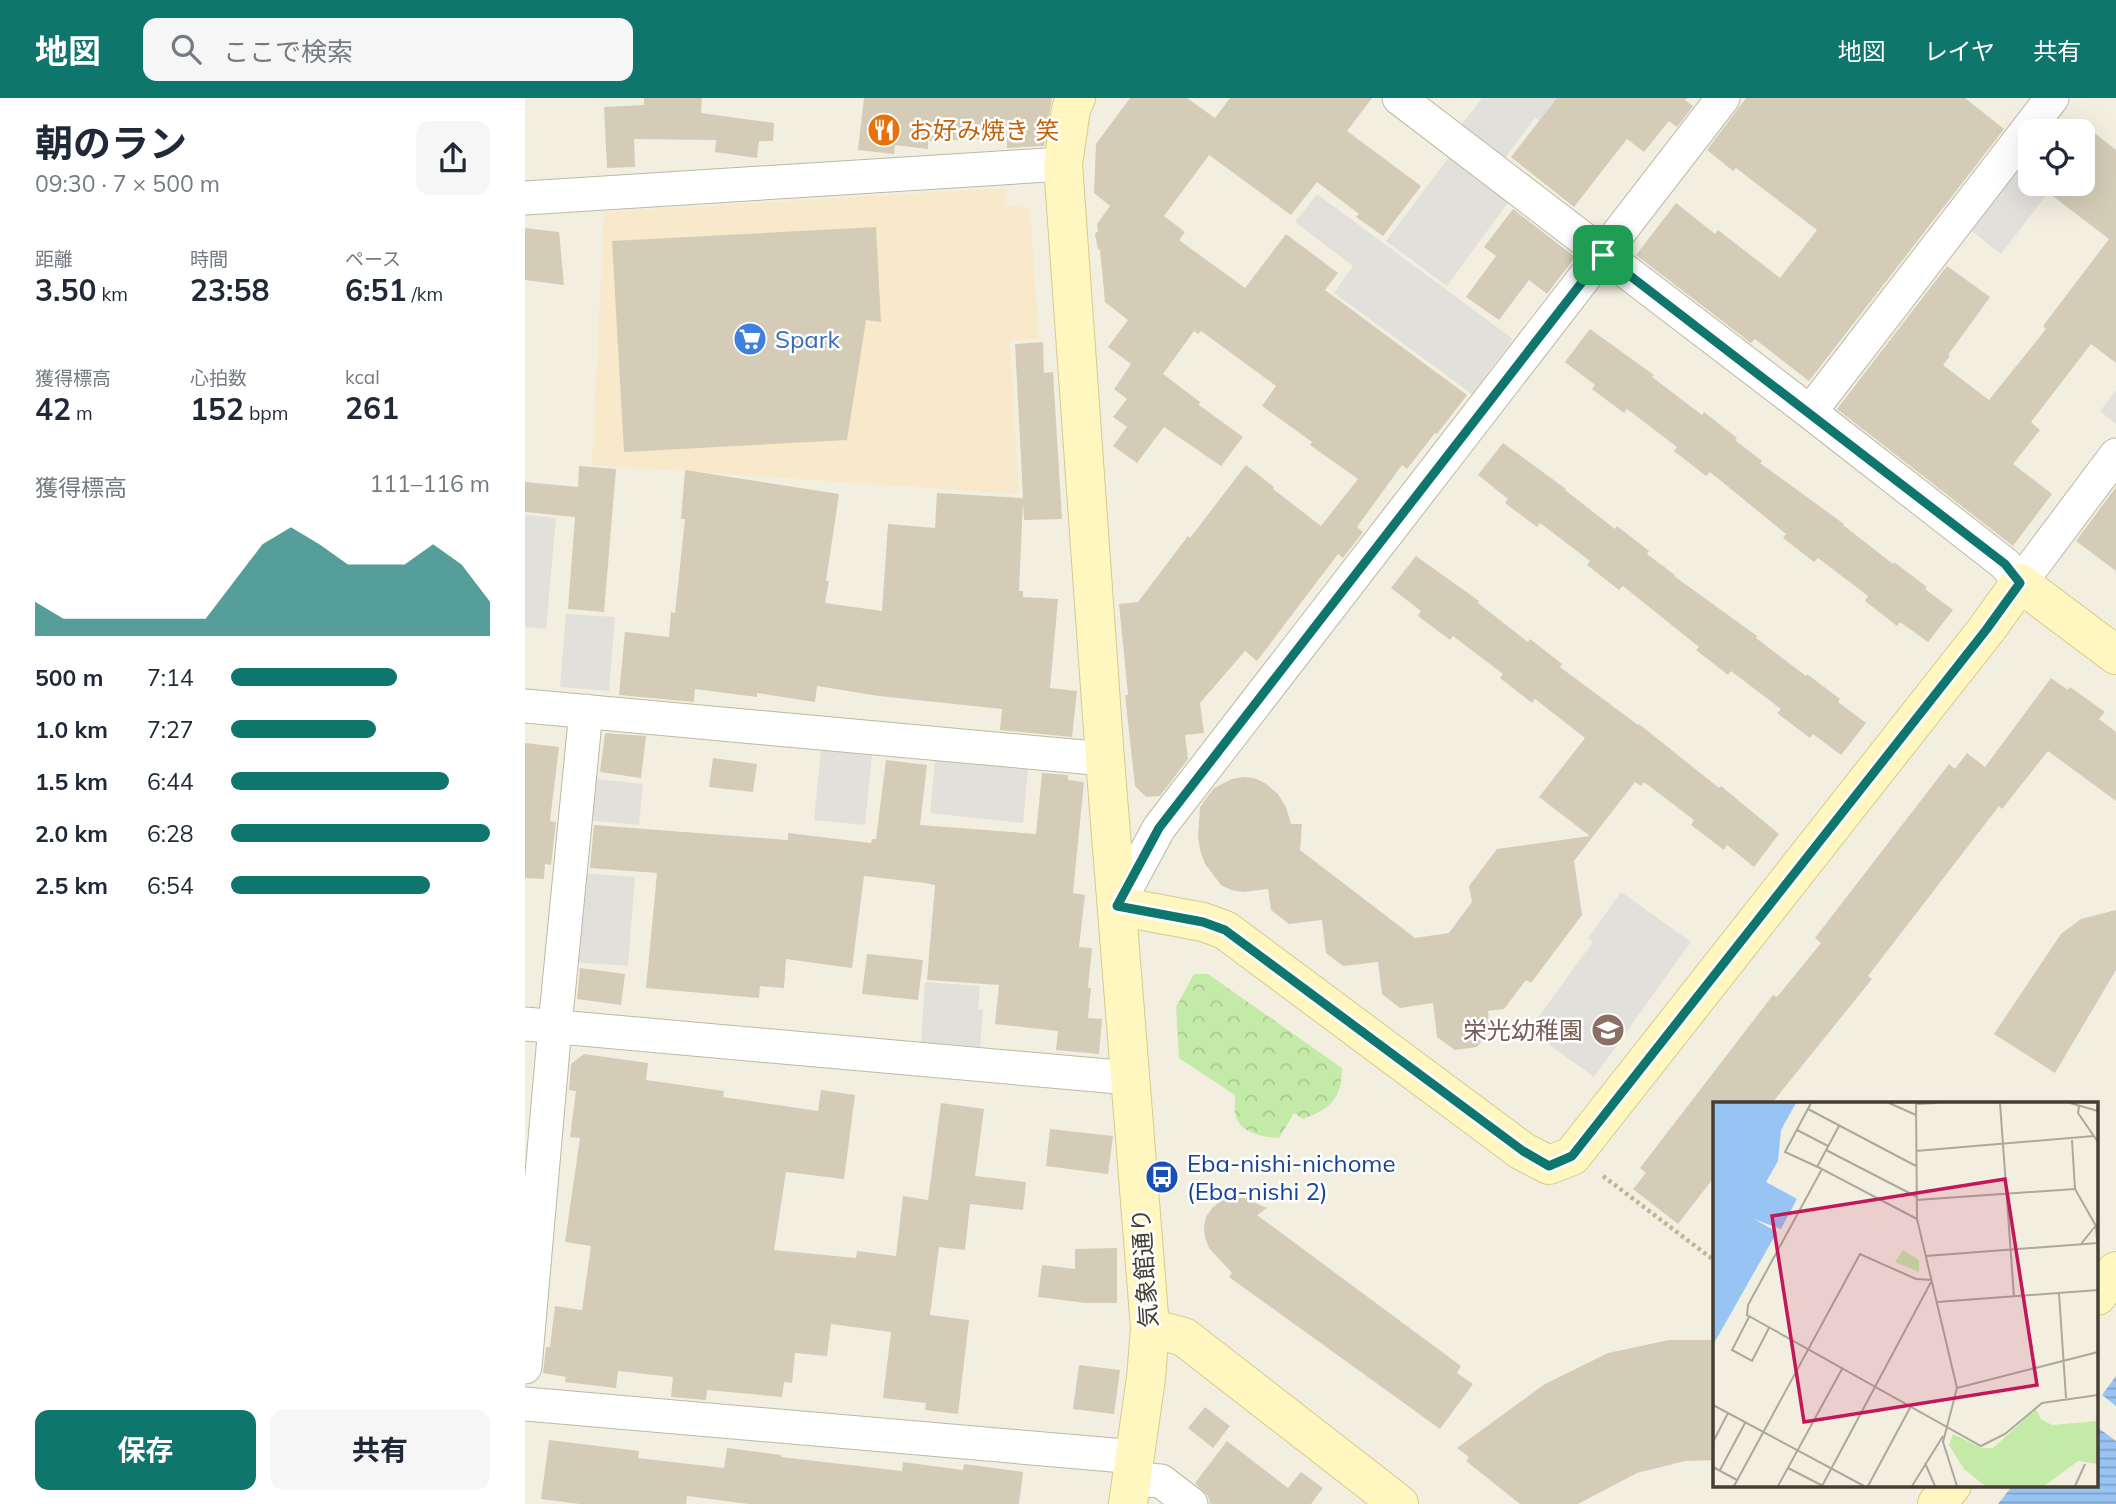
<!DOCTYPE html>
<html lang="ja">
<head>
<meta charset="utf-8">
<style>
  :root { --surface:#fff; --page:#f6f6f7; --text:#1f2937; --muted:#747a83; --accent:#0f766e }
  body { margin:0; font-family:Mulish,"Noto Sans JP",sans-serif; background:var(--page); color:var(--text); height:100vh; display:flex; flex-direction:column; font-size:26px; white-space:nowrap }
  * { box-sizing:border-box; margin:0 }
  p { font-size:23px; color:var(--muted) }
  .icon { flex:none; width:38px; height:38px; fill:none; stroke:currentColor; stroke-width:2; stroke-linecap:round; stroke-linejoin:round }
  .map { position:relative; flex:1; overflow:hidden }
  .sheet { display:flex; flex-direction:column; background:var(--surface); width:525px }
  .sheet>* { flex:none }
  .fabs { position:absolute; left:1493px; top:21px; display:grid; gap:14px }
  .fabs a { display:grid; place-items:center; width:77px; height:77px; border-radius:14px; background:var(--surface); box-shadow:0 7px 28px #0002; font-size:35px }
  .pin { position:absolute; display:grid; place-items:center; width:60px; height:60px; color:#fff; margin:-30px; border-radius:14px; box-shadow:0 4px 10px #0006 }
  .round { display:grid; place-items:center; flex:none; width:74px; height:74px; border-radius:14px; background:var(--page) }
  .summary { display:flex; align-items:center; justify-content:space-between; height:119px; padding:0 35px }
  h1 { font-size:38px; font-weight:700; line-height:52px }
  .stats { display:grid; grid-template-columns:repeat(3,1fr); gap:10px; height:119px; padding:7px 35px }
  .stats div { display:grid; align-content:center }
  .stats b { font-size:30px; font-weight:700 }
  .stats small { font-size:19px; font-weight:400 }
  .stats p { font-size:19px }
  .chart { height:196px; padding:14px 35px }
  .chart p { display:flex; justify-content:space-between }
  .chart svg { width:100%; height:126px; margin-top:7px; fill:var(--accent); opacity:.7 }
  .cta { display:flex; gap:14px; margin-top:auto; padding:14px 35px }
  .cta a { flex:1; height:80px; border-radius:14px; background:var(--accent); color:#fff; font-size:28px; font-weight:700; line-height:80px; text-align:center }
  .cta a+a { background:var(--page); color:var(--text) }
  ul { padding:0 35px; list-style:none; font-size:23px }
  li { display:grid; grid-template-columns:112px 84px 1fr; align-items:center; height:52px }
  li i { height:18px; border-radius:9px; background:var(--accent) }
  header { display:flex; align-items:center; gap:42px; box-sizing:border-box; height:98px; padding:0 35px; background:var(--accent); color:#fff }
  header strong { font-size:33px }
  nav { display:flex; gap:38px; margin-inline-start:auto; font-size:24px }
  .search { width:490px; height:63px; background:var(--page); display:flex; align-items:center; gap:18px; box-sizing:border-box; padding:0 24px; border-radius:14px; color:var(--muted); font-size:26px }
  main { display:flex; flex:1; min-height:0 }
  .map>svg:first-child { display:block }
  .commercial { fill:#f7e9ca }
  .park { fill:url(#park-crowns) }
  .parking { fill:#e2e0db }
  .water { fill:url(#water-rules) }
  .building { fill:#d4ccb6 }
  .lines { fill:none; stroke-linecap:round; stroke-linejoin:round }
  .street-casing { stroke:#beb8a4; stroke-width:35 }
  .secondary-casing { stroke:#d5cb8e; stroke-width:40 }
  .path { stroke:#c1b694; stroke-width:4.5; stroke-dasharray:3.5 3.5; stroke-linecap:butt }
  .street { stroke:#fff; stroke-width:33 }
  .secondary { stroke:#fff7bf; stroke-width:38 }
  .route-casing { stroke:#fff; stroke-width:14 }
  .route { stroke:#0f766e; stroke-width:9 }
  .labels { text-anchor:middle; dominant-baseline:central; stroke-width:5; stroke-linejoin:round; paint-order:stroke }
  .food-label { font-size:24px; fill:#c56008; stroke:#fff; text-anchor:start }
  .shop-label { font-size:24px; fill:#366cbe; stroke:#fff; text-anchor:start }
  .education-label { font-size:24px; fill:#785e54; stroke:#fff; text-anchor:end }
  .transit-label { font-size:24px; fill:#164399; stroke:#fff; text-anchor:start }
  .street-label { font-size:24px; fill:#443f32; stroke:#fff }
  .inset-road { fill:none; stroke:#aca99b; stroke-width:2 }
  .view { fill:#c2185b; fill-opacity:0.15; stroke:#c2185b; stroke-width:3.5 }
  .inset-edge { fill:none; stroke:#443f32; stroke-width:3.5 }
</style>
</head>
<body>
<header>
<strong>地図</strong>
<div class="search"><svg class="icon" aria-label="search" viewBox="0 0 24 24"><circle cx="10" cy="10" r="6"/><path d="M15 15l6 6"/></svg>ここで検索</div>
<nav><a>地図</a><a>レイヤ</a><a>共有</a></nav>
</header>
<main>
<section class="sheet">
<div class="summary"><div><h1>朝のラン</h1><p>09:30 · 7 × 500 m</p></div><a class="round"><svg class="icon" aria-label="share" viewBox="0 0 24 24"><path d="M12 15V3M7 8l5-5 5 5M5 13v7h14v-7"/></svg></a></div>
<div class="stats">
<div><p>距離</p><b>3.50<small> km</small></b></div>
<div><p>時間</p><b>23:58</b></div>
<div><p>ペース</p><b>6:51<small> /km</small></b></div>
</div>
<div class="stats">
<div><p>獲得標高</p><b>42<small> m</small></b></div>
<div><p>心拍数</p><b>152<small> bpm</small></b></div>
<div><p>kcal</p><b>261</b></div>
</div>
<div class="chart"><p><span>獲得標高</span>111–116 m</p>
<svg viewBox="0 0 160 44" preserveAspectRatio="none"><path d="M0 44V32L10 38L20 38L30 38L40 38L50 38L60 38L70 25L80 12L90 6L100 12L110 19L120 19L130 19L140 12L150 19L160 32V44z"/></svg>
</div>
<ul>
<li><b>500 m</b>7:14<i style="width:64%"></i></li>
<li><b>1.0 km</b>7:27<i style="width:56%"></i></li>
<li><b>1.5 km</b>6:44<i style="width:84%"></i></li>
<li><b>2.0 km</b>6:28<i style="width:100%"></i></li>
<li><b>2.5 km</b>6:54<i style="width:77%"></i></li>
</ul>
<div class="cta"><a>保存</a><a>共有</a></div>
</section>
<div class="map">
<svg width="1591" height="1406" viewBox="0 0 1591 1406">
  <defs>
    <pattern id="park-crowns" width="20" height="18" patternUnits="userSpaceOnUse" patternTransform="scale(1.75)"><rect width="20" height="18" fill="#c4eaa7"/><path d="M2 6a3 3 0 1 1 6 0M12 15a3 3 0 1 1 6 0" fill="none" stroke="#aaca90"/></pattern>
    <pattern id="water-rules" width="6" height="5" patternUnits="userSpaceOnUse" patternTransform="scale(1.75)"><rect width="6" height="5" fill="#98c4f4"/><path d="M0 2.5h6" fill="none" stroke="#7ea1c6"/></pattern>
  </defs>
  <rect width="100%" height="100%" fill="#f2efe1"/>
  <path class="commercial" d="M 479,90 L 482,107 L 505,110 L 514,241 L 485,242 L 494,396 L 67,367 L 79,114 Z"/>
  <path class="park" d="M 669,876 L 683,876 L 817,970 C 817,1001 805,1011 778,1021 L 769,1015 L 754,1040 C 739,1039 717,1036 711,1019 C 709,1013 710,1003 710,997 L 654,960 L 651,909 Z"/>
  <path class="parking" d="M 957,0 L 1043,0 L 1034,37 L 1010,20 L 975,67 L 931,34 Z
    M 927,55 L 987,99 L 922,188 L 861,143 Z
    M 1486,69 L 1505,83 L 1505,86 L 1508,86 L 1522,96 L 1476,156 L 1440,128 Z
    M 792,96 L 988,241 L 947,296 L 809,195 L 828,168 L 770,124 Z
    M 1591,292 L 1591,326 L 1575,313 Z
    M 0,417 L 31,420 L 21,531 L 0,529 Z
    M 41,516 L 90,519 L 84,593 L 35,589 Z
    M 296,652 L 347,657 L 340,727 L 289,722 Z
    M 410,662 L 503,671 L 498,725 L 405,715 Z
    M 64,680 L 118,686 L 114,727 L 60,722 Z
    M 55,775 L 110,779 L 103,868 L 47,864 Z
    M 1096,794 L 1166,844 L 1069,979 L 1004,932 L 1068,844 L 1063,840 Z
    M 400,884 L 455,888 L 453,911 L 458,912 L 455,949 L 396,944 Z"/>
  <path class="water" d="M 1591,1278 L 1591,1308 L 1577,1297 Z
    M 1572,1329 L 1591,1343 L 1591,1406 L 1473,1406 L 1488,1387 L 1572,1387 Z"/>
  <path class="building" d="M 119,0 L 177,0 L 176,15 L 249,25 L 248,43 L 234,43 L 232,60 L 190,54 L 191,42 L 109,41 L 110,69 L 82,70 L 79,9 L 119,7 Z
    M 339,0 L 527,0 L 519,48 L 482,50 L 482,40 L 403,43 L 403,51 L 370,47 L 369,56 L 333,52 Z
    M 605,0 L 662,0 L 690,20 L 705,0 L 847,0 L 822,33 L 896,88 L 858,138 L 831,119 L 834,116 L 792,84 L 766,117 L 684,57 L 639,118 L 660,134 L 654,142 L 720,190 L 761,136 L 813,175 L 800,192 L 942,297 L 912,336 L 910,335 L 882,371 L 877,367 L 832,429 L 838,434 L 818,460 L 813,456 L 732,563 L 720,553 L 675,605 L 679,635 L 660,637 L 663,661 L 635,698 L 621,699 L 610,688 L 600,597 L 603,597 L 594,506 L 613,504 L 663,438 L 665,440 L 721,367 L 749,389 L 748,391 L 796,428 L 833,381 L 785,347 L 787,344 L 737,308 L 751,288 L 676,233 L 673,236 L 669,233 L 638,276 L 675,304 L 674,307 L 718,339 L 696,368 L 639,329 L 612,365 L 588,348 L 602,329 L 588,319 L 602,301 L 589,291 L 606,266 L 583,249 L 603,222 L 580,204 L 575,152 L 573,151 L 570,136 L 573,133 L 572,126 L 585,108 L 569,95 L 571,46 Z
    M 1032,0 L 1162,0 L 1160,2 L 1168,8 L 1152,29 L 1144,23 L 1119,54 L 1102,41 L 1049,109 L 986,59 Z
    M 1221,0 L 1440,0 L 1479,31 L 1284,283 L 1230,241 L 1226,245 L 1111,157 L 1151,105 L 1190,136 L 1193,132 L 1255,180 L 1292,132 L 1211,70 L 1208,73 L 1182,52 Z
    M 1558,26 L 1591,52 L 1591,265 L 1566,246 L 1506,324 L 1515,332 L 1488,366 L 1527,396 L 1488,448 L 1312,311 L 1422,168 L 1465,199 L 1423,257 L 1425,258 L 1418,267 L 1464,302 L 1521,231 L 1518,228 L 1584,141 L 1512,86 L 1558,86 Z
    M 988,111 L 1050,159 L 1022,196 L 1004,182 L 974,222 L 941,199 L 971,158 L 959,149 Z
    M 351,129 L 356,224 L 341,222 L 322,342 L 99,354 L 87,143 Z
    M 0,130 L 34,134 L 39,187 L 0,182 Z
    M 1065,231 L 1129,277 L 1127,279 L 1177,317 L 1179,314 L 1212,340 L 1210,342 L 1237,363 L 1235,365 L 1319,426 L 1318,427 L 1368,466 L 1369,464 L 1402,489 L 1400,491 L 1428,512 L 1403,544 L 1375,524 L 1372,528 L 1340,503 L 1343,498 L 1293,460 L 1289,464 L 1258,440 L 1261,436 L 1185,374 L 1181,378 L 1149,353 L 1152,349 L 1102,311 L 1099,315 L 1067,291 L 1070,287 L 1040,264 Z
    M 518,244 L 519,275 L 528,274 L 537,421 L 499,422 L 498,404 L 494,493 L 498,493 L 498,499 L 533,501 L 525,590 L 552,593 L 547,639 L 475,632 L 477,611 L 354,598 L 292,588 L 290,604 L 232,595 L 232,599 L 170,591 L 169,604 L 94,597 L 100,534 L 144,539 L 146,514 L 150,515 L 160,421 L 156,421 L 160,372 L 314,396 L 301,483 L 304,483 L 300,505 L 357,513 L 363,426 L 410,430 L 412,395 L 498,400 L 490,246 Z
    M 978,345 L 1041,391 L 1040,392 L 1090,431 L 1092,428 L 1124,453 L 1122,456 L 1150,477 L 1149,478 L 1232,538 L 1231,540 L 1281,578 L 1282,576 L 1315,601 L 1313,604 L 1341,625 L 1316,657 L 1288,636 L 1285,640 L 1252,615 L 1256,611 L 1206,573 L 1203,577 L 1171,552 L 1174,549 L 1098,488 L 1094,492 L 1062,467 L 1065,463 L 1015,425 L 1012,429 L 980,405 L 983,401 L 953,377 Z
    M 54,368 L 91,371 L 79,514 L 43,511 L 50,419 L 0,414 L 0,384 L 53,389 Z
    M 1591,389 L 1591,473 L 1551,443 Z
    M 891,458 L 954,503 L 953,505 L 1003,544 L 1005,541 L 1037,566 L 1035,569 L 1113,627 L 1114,626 L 1194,690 L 1196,688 L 1254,736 L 1229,769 L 1202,747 L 1199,752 L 1166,727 L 1169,722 L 1119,684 L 1116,688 L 1110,684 L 1049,763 L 1057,817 L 1006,885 L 1001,882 L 979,911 L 963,913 L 965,932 L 952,949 L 930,952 L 912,939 L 908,905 L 875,910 L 857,896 L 853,864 L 818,868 L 801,855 L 797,822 L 764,826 L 746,812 L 743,791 L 718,794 L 706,792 L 696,787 L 680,766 L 675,752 L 673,738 L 675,709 L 689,690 L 707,681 L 718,679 L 729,680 L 740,685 L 753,696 L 761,709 L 766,726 L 777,726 L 775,752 L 890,840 L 924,835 L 947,804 L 944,788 L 972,751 L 1065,738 L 1014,699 L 1060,640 L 1010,601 L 1007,605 L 975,580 L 978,576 L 928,538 L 925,542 L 893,518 L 896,513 L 866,490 Z
    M 1526,580 L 1543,592 L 1545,589 L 1580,614 L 1574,621 L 1591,634 L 1591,703 L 1523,653 L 1477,711 L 1474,708 L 1343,878 L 1347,881 L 1247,1005 L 1190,1005 L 1190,1078 L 1153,1126 L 1108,1091 L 1121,1075 L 1115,1070 L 1248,897 L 1252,899 L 1296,845 L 1290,840 L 1424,666 L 1430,671 L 1442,655 L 1460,669 Z
    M 80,635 L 121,638 L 116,680 L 75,674 Z
    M 0,645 L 34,649 L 25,723 L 31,724 L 26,767 L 20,766 L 19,781 L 0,780 Z
    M 188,660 L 232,666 L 228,694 L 184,689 Z
    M 361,662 L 402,667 L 395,727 L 511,736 L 517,675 L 543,677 L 543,682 L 559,684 L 548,795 L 560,797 L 554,849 L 567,850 L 563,890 L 566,890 L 563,920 L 577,921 L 574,956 L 531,952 L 533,933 L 470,926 L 474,887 L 402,882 L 410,787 L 400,785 L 339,778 L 327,870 L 261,861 L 259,890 L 235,888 L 234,900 L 121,890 L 132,775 L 65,770 L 69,727 L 263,742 L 263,735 L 346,745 L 347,741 L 351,741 Z
    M 1591,812 L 1591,872 L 1530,975 L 1469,936 L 1536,836 L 1556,821 Z
    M 342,856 L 398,862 L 393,902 L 337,896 Z
    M 55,870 L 100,876 L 96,907 L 52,901 Z
    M 59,956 L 123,965 L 121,982 L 199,993 L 198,999 L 293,1013 L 296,992 L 330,997 L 319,1081 L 261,1074 L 249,1152 L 331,1160 L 332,1153 L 371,1158 L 378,1098 L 403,1102 L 416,1005 L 459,1011 L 450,1078 L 501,1084 L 498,1112 L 445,1106 L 440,1152 L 414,1149 L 405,1217 L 444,1222 L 433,1316 L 400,1312 L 401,1305 L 358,1300 L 366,1234 L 306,1226 L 302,1258 L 270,1255 L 267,1285 L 259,1284 L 257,1299 L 182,1292 L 181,1302 L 146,1299 L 148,1279 L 93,1273 L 91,1290 L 40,1284 L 41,1279 L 18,1275 L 21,1249 L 25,1249 L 30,1208 L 57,1212 L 66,1148 L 40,1144 L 55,1040 L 45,1039 L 51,993 L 44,992 L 46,966 Z
    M 525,1031 L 588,1038 L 583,1076 L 521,1068 Z
    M 708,1100 L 719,1100 L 742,1110 L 732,1117 L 936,1268 L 932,1275 L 948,1286 L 915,1331 L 704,1179 L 707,1175 L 684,1150 L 680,1140 L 679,1129 L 681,1119 L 687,1110 L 696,1103 Z
    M 592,1150 L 592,1205 L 561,1205 L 513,1199 L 517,1167 L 550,1171 L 550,1151 Z
    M 1144,1242 L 1190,1242 L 1190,1362 L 1160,1363 L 1112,1375 L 1053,1406 L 995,1406 L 941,1363 L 944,1359 L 932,1350 L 1020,1286 L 1083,1255 Z
    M 554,1267 L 595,1272 L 589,1316 L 548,1311 Z
    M 680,1309 L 705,1328 L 688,1350 L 663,1330 Z
    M 24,1342 L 114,1353 L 113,1360 L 199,1370 L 202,1350 L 256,1357 L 256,1359 L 377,1373 L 378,1364 L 438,1372 L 439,1366 L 498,1374 L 494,1406 L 224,1406 L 162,1398 L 161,1406 L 55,1406 L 16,1401 Z
    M 702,1343 L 763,1390 L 776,1374 L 798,1390 L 786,1406 L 685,1406 L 683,1398 L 670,1385 Z"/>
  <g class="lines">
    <defs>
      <path id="street" d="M 874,0 L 1285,314 L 1480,466 L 1495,485 L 1591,357
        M 0,100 L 538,66
        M 1285,314 L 1527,0
        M 0,608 L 580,661
        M 592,808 L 634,730 L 1198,0
        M 0,926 L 605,980
        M 0,1269 L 30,928 L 61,613
        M 0,1306 L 611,1359
        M 607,1381 L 636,1383 L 666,1406"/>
      <path id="secondary" d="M 551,0 L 546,11 L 538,66 L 580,661 L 625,1230 L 621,1280 L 603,1406
        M 592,808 L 678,824 L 700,832 L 997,1053 L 1024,1067 L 1047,1058 L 1461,532 L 1495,485 L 1591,557
        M 1572,1198 L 1591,1173
        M 625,1230 L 659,1239 L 874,1406
        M 1412,1406 L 1427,1387"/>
    </defs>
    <use href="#street" class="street-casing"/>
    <use href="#secondary" class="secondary-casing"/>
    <path class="path" d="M 1078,1078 L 1190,1163"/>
    <use href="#street" class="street"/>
    <use href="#secondary" class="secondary"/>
  </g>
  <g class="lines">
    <defs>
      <path id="route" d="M 1078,157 L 1480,466 L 1495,485 L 1461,532 L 1047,1058 L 1024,1068 L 998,1053 L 700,832 L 678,824 L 592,808 L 634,730 Z"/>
    </defs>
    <use href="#route" class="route-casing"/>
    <use href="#route" class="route"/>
  </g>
  <defs>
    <symbol id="restaurant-disc" viewBox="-11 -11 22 22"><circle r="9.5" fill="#e8710a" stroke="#fff"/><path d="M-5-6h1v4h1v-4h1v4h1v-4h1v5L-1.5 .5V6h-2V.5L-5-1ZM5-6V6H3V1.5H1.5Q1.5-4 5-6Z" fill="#fff"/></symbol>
    <symbol id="supermarket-disc" viewBox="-11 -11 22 22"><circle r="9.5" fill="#3f7fe0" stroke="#fff"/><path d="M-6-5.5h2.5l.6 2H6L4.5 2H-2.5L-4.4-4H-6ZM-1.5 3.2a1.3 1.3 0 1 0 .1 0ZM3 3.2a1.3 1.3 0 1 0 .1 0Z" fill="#fff"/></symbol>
    <symbol id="school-disc" viewBox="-11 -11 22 22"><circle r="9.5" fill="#8d6e63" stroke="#fff"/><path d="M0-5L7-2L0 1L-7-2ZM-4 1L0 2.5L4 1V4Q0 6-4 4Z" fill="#fff"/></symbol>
    <symbol id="bus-disc" viewBox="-11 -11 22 22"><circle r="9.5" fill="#1a4fb4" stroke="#fff"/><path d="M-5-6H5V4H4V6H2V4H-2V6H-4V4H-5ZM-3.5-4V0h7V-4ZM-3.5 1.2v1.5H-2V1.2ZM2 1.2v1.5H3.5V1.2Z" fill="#fff"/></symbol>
  </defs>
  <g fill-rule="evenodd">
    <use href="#restaurant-disc" x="340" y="13" width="38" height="38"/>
    <use href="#supermarket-disc" x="206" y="222" width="38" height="38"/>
    <use href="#school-disc" x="1064" y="913" width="38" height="38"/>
    <use href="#bus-disc" x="618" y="1060" width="38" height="38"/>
  </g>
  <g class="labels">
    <g class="food-label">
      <text x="384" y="32">お好み焼き 笑</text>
    </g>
    <g class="shop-label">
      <text x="250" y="241">Spark</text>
    </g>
    <g class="education-label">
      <text x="1058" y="932">栄光幼稚園</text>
    </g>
    <g class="transit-label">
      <text x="662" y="1065">Eba-nishi-nichome<tspan x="662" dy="28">(Eba-nishi 2)</tspan></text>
    </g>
    <g class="street-label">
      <text transform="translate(619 1170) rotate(-94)">気象館通り</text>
    </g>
  </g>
  <g transform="translate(1188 1004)">
    <rect width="385" height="385" fill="#f2efe1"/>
    <path d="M 190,148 L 206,158 L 206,170 L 182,160 ZM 323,307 L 328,317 L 339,323 L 385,319 L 385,362 L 365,359 L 331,384 L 272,384 L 251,367 L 236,343 L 240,332 L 269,346 L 280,346 Z" fill="#c4eaa7"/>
    <path d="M 0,1 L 83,1 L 68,28 L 65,59 L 53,80 L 84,97 L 68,127 L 41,117 L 64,130 L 0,243 Z" fill="#98c4f4"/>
    <path class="inset-road" d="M 98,1 L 72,50 L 109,67M 176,1 L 203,13M 203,1 L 204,117 L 244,286 L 230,340 L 244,384M 287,1 L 301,195M 357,1 L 385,9M 203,2 L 224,1M 366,4 L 365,11 L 385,40M 95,7 L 203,64M 84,28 L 115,44M 359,38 L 362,87 L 383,124 L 385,150M 113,48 L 204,95M 203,49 L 381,34M 104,65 L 126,24M 203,98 L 362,87M 204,117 L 109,67 L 35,203 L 34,213 L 268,344 L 292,332 L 329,301 L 385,293M 368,142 L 384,122M 213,154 L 385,141M 346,191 L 353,296M 224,200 L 385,188M 36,215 L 19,248 L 39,259 L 56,226M 244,286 L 385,250M 0,303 L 151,384M 0,340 L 15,311M 212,361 L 222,384M 0,365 L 24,378M 75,366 L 110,384M 7,368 L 32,321M 21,384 L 147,152 L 203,177 L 219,178M 65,384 L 129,267M 109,384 L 218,180M 155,384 L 198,304M 199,384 L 230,334M 362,384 L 372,362"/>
    <path class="view" d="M 292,77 L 324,283 L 91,320 L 59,114 Z"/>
    <rect width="385" height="385" class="inset-edge"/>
  </g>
</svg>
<div class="fabs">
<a><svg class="icon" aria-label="locate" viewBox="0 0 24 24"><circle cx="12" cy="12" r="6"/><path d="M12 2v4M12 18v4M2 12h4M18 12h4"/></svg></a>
</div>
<div class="pin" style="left:1078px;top:157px;background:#1e9e55"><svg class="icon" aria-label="arrive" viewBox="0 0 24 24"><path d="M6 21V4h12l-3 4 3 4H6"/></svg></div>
</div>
</main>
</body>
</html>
